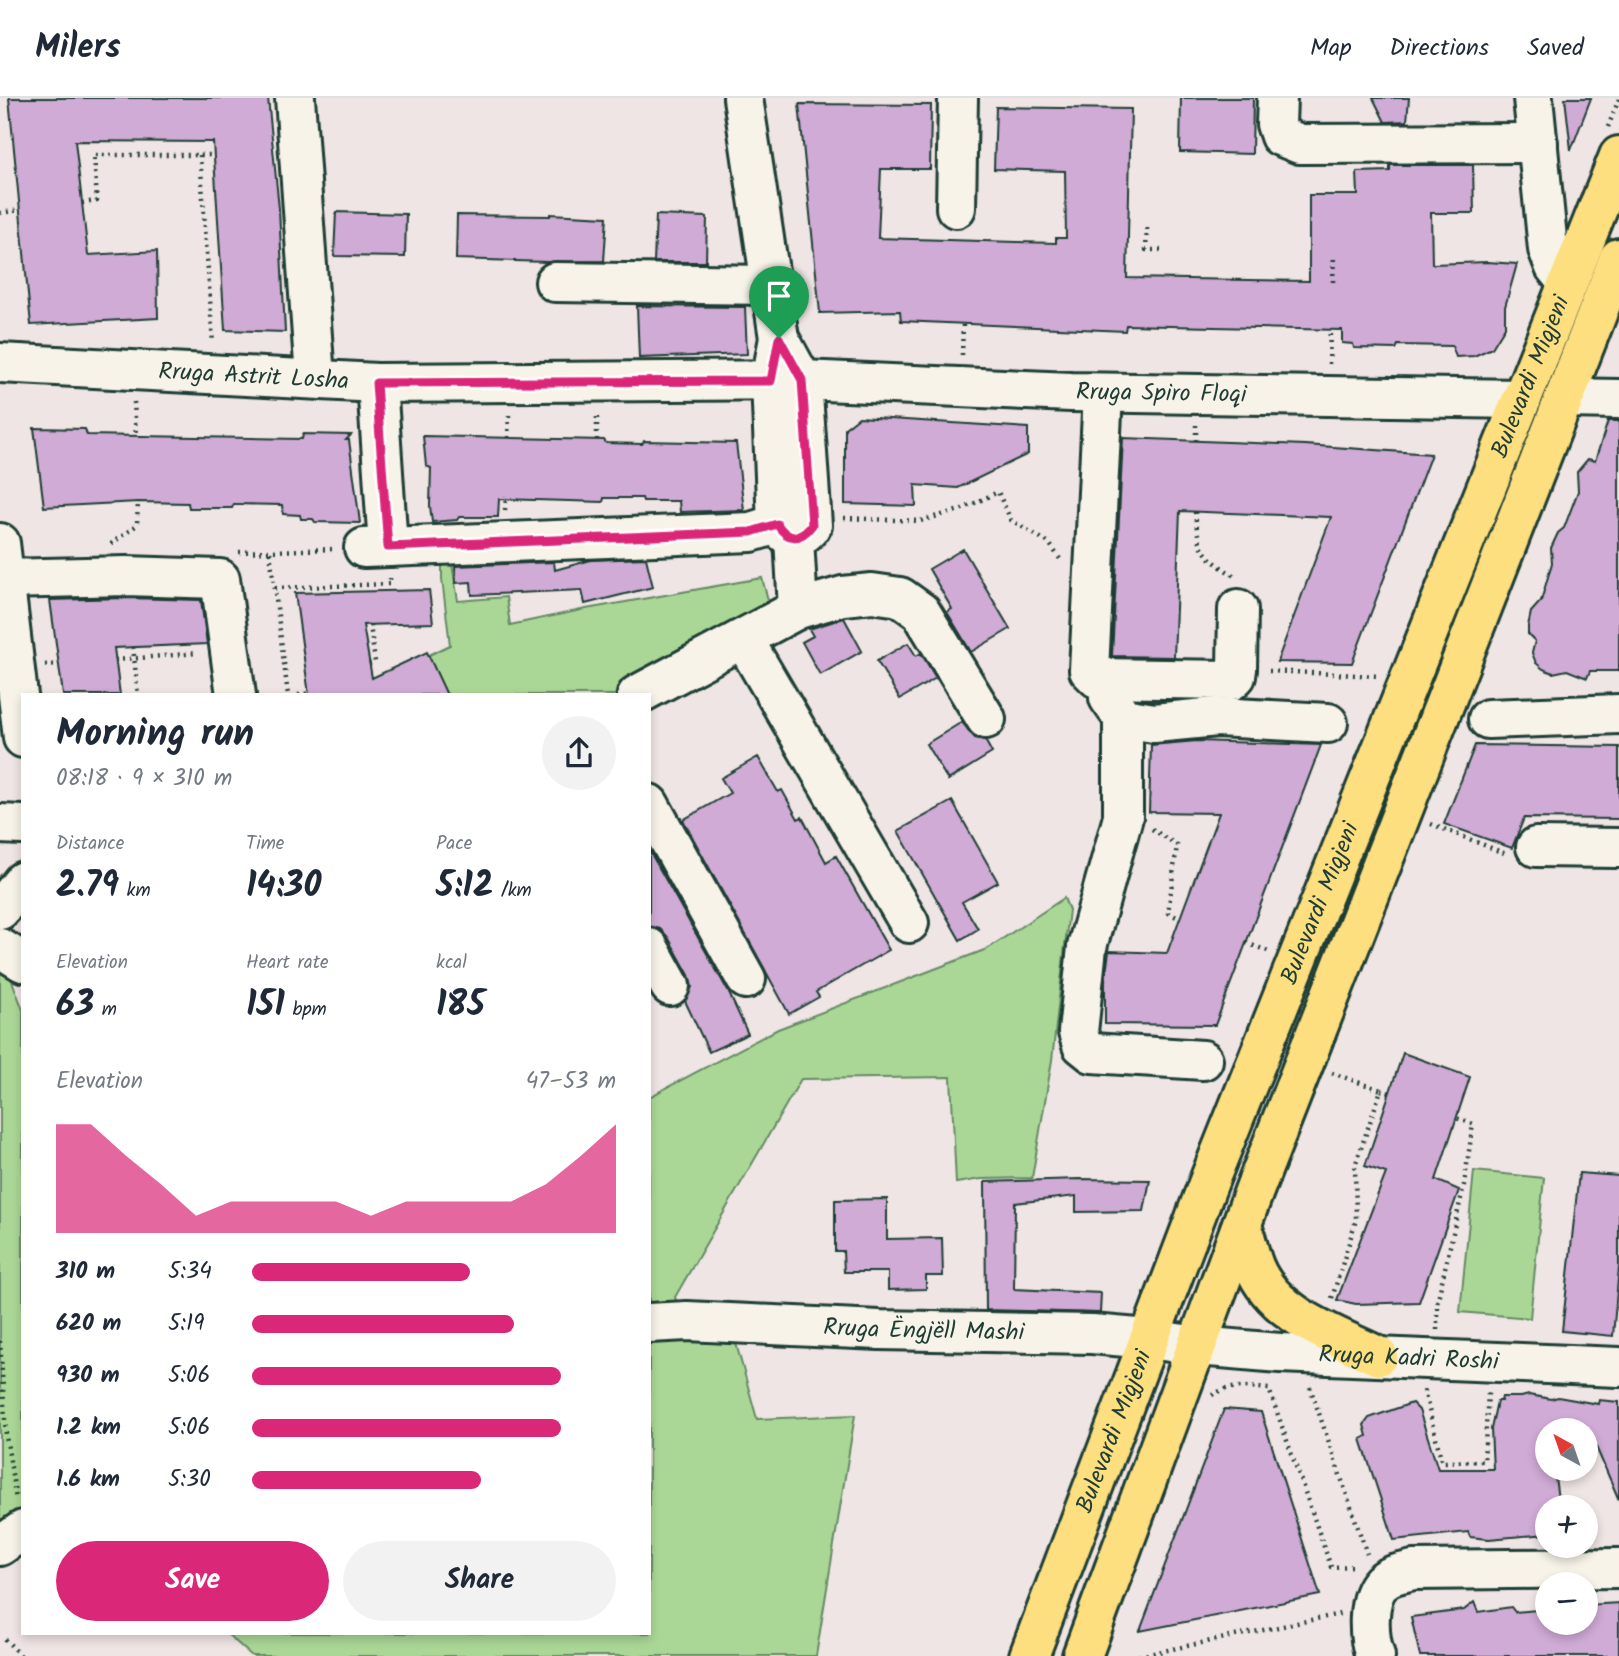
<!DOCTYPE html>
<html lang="en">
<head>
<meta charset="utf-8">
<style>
  :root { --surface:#fff; --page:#f2f2f3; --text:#1f2937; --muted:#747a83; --line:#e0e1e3; --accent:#db2777 }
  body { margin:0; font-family:Kalam,sans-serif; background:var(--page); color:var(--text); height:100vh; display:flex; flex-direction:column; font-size:26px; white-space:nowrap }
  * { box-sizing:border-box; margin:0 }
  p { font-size:23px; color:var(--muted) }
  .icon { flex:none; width:38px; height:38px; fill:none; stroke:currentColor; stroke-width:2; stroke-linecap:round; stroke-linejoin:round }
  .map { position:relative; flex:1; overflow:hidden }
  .details { position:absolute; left:21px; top:595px; width:630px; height:942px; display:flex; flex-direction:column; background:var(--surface); border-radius:0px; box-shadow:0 4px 10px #0003 }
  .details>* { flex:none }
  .needle { width:46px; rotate:320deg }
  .fabs { position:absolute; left:1535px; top:1320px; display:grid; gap:14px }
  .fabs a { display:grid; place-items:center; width:63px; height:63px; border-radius:50%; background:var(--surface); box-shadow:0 4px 10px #0003; font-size:35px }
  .pin { position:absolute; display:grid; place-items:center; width:60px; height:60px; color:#fff; margin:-72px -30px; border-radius:50% 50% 50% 0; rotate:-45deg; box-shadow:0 0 7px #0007 }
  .pin .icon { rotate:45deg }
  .round { display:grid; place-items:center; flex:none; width:74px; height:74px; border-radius:37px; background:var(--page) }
  .head { display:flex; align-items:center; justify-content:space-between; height:119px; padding:0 35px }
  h1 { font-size:38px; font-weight:600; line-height:52px }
  .figures { display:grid; grid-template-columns:repeat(3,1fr); gap:10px; height:119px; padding:7px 35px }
  .figures div { display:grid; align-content:center }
  .figures b { font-size:35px; font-weight:600 }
  .figures small { font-size:19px; font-weight:400 }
  .figures p { font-size:19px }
  .chart { height:196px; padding:14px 35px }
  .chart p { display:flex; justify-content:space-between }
  .chart svg { width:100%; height:126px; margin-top:7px; fill:var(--accent); opacity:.7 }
  .cta { display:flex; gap:14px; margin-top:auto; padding:14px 35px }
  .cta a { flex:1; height:80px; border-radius:42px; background:var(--accent); color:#fff; font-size:28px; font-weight:600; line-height:80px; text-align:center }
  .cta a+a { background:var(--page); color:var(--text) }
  ul { padding:0 35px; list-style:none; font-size:23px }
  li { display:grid; grid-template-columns:112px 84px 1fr; align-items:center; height:52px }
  li i { height:18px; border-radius:9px; background:var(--accent) }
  header { display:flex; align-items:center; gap:42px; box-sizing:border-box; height:98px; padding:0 35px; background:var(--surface); border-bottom:2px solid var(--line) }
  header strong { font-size:33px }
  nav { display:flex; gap:38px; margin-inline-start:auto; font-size:24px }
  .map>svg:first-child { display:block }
  .green { fill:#abd796; stroke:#658a65; stroke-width:2 }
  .building { fill:#cfabd5; stroke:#1f3d34; stroke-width:2 }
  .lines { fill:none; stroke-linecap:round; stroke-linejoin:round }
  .minor-casing { stroke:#1f3d34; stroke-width:44 }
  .major-casing { stroke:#1f3d34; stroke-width:44 }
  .path { stroke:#1f3d34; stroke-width:4.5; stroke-dasharray:2 5; stroke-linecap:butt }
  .minor { stroke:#f7f3e8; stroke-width:38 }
  .major { stroke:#fedf80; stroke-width:38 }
  .route-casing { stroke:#fff; stroke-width:14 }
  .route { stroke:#db2777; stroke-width:9 }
  .labels { text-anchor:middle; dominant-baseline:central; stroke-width:5; stroke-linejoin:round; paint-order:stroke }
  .street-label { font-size:24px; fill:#1f3d34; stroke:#f7f3e8 }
</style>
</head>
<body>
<header>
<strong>Milers</strong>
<nav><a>Map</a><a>Directions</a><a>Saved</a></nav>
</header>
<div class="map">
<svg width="1619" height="1558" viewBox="0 0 1619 1558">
  <rect width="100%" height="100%" fill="#efe5e4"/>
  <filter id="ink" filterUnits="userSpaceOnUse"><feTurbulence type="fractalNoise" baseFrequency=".0143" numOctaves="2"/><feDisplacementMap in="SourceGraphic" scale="14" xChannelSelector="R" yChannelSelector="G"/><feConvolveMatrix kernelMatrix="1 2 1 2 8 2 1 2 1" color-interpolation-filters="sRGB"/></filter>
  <g filter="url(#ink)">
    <path class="green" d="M 442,456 L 452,466 L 458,503 L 506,499 L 510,527 L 586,511 L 762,480 L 769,506 L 756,528 L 614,597 L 444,597 L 427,558 L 450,547 L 442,481 Z
      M 1064,800 L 1069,812 L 1052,962 L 1032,1080 L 981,1081 L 956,1085 L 951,979 L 801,981 L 675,1199 L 680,1213 L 649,1216 L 649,999 L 778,931 L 987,851 Z
      M 0,866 L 6,867 L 23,912 L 23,1411 L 0,1424 Z
      M 1474,1073 L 1544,1080 L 1530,1220 L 1460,1214 Z
      M 732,1231 L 757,1321 L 855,1317 L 816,1558 L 252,1558 L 226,1535 L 649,1535 L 649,1233 Z"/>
    <path class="building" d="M 9,0 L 268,0 L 279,111 L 285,234 L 225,232 L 213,44 L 75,43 L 88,157 L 157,153 L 158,220 L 31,227 Z
      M 1181,0 L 1253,0 L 1252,56 L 1180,54 Z
      M 1373,0 L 1409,0 L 1407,23 L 1385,24 Z
      M 1565,0 L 1591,0 L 1571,52 Z
      M 799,6 L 931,7 L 930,71 L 881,71 L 878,140 L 1056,145 L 1056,140 L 1066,140 L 1065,73 L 994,71 L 996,9 L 1131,11 L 1127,180 L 1309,183 L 1309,97 L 1358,97 L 1357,74 L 1390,73 L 1390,67 L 1473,67 L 1474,115 L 1431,115 L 1432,166 L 1487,164 L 1517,166 L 1505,209 L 1505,229 L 1492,250 L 1474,258 L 1456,259 L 1452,248 L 1398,247 L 1396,251 L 1354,250 L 1353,246 L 1342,245 L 1342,232 L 1126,227 L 1125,233 L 901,223 L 900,213 L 820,215 Z
      M 336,114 L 406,116 L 405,159 L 334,158 Z
      M 550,116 L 607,119 L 604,163 L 547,164 L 456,161 L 457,117 L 550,118 Z
      M 656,117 L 707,119 L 706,164 L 654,164 Z
      M 637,208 L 745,209 L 747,256 L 639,260 Z
      M 859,319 L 1028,330 L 1028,356 L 958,390 L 915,387 L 916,408 L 845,406 L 845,330 Z
      M 1608,323 L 1619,323 L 1619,573 L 1590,573 L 1587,580 L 1567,572 L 1553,575 L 1543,571 L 1536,565 L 1532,555 L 1535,543 L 1528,536 L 1528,528 L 1531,514 L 1541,503 L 1552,465 L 1551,450 L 1558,435 L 1564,430 L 1578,393 L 1577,374 L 1588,361 L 1595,363 Z
      M 34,330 L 85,331 L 87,337 L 302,341 L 303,336 L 351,337 L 346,342 L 349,342 L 360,425 L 315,424 L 313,421 L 301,421 L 300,417 L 283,416 L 282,407 L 234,406 L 232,410 L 189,410 L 188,405 L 138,404 L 44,409 Z
      M 423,338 L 604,342 L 606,345 L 642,346 L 644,343 L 736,345 L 744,412 L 680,414 L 679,403 L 643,403 L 642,400 L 604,400 L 603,404 L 499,401 L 498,419 L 459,419 L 457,422 L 432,424 L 430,408 L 431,370 L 426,368 Z
      M 1123,340 L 1305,347 L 1431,356 L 1352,565 L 1277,564 L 1331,419 L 1180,413 L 1174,559 L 1112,558 Z
      M 963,451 L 1010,531 L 971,554 L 947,514 L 952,511 L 929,471 Z
      M 646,460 L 653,489 L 585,506 L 582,492 L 472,497 L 471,484 L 456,485 L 455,468 L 554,464 L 555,472 L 591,462 Z
      M 429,492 L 433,525 L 363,527 L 372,580 L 427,554 L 447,597 L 309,597 L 295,495 Z
      M 126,500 L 201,502 L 207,546 L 114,550 L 120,597 L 63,597 L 50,502 Z
      M 844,520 L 862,553 L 820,577 L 802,544 L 813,538 L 809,531 Z
      M 908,545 L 916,558 L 921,555 L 936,580 L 900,601 L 877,563 Z
      M 962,624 L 975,640 L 985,642 L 992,655 L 948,682 L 926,646 Z
      M 1197,643 L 1321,647 L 1215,927 L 1105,926 L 1105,883 L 1109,853 L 1167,855 L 1219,715 L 1149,714 L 1151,647 Z
      M 1475,647 L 1619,649 L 1619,721 L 1524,720 L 1512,750 L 1444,726 Z
      M 758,659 L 778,694 L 782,692 L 798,721 L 802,719 L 826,764 L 836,758 L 889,852 L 816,894 L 819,899 L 789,916 L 683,722 L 730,695 L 721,680 Z
      M 952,703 L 998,784 L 962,804 L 978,831 L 960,842 L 898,733 Z
      M 649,752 L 728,893 L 748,936 L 709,954 L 685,903 L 692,889 L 689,877 L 668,839 L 660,831 L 649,828 Z
      M 1403,955 L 1470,979 L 1436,1082 L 1459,1092 L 1419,1204 L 1356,1206 L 1337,1202 L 1386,1075 L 1365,1068 Z
      M 1579,1075 L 1619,1078 L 1619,1169 L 1613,1238 L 1562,1233 Z
      M 1079,1081 L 1150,1082 L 1144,1113 L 1076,1114 L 1076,1098 L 1015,1105 L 1014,1191 L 1101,1195 L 1100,1215 L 986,1212 L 985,1084 Z
      M 887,1101 L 887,1141 L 942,1140 L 943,1178 L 926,1178 L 926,1191 L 888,1192 L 888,1174 L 844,1174 L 843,1153 L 835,1153 L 835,1102 Z
      M 1529,1297 L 1551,1301 L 1558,1299 L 1598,1306 L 1599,1302 L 1619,1304 L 1619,1402 L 1590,1335 L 1586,1347 L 1586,1332 L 1547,1332 L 1547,1370 L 1577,1370 L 1554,1371 L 1559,1409 L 1547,1409 L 1547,1436 L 1489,1441 L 1470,1439 L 1468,1434 L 1394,1442 L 1361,1341 L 1367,1338 L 1364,1327 L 1369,1320 L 1412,1305 L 1419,1312 L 1438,1371 L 1493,1371 L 1491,1331 L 1497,1303 L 1501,1303 L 1502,1299 L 1521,1299 Z
      M 1224,1311 L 1261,1314 L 1320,1497 L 1140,1533 Z
      M 1474,1504 L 1478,1514 L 1511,1509 L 1515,1514 L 1547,1511 L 1547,1524 L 1586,1524 L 1586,1507 L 1619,1505 L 1619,1558 L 1420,1558 L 1411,1519 L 1464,1512 Z"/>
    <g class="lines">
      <defs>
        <g id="minor">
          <path d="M 295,0 L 315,280"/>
          <path d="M 743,0 L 779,240 L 802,282 L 812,427 C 800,443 788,443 777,426 L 771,283 L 779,240"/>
          <path d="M 1277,0 L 1276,26 L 1280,38 L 1300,46 L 1538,45"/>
          <path d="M 1533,0 L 1548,151 L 1555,169 L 1568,185"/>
          <path d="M 956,110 L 958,0"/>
          <path d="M 555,184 L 770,187"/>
          <path id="s1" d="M 0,265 L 377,285 L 802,282 L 1071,294 L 1522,301"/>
          <path d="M 377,285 L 388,449"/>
          <path d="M 1103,295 L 1089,572 L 1097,580 L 1232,582 L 1236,578 L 1237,571 L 1238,511"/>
          <path d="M 1564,300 L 1619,301"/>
          <path d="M 794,440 L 798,511"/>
          <path d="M 0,445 L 23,640"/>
          <path d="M 364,450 L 751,434 L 777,426"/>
          <path d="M 4,481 L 126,478 L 220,481 L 236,597"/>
          <path d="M 744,542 L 909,825"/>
          <path d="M 637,597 L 798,511 L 843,498 L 872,495 L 900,499 L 921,514 L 986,621"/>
          <path d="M 1109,600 L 1123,620 L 1154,625 L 1217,619 L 1328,625"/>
          <path d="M 1123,620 L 1123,719 L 1087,849 L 1078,934 L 1082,947 L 1092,955 L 1203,962"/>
          <path d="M 1488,621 L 1619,616"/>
          <path d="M 649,706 L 746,881"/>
          <path d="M 0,726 L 23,727"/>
          <path d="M 1536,749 L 1619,750"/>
          <path d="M 0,812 L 23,783"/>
          <path d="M 0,850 L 23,864"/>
          <path d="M 649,850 L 670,888"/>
          <path id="s2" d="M 649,1225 L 687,1223 L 879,1232 L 1092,1236 L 1149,1241 L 1198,1248 L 1280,1255 L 1619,1269"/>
          <path d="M 0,1448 L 23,1432"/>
          <path d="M 1375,1558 C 1368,1538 1366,1500 1382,1484 C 1390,1476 1403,1475 1413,1472 L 1619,1470"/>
        </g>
        <g id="major">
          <path d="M 1242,1127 C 1246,1140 1249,1155 1254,1168 C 1274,1218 1333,1236 1378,1258"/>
          <path id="s3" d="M 1029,1558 L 1211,1078 L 1619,58"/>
          <path d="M 1082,1558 L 1254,1093 L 1619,160"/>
        </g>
      </defs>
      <use href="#minor" class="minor-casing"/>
      <use href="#major" class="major-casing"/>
      <path class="path" d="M 1608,29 L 1619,1
        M 200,57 L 213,245
        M 82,105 L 97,103 L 94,57 L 214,57
        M 0,115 L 20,112
        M 1147,130 L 1146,152 L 1164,152
        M 1333,184 L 1334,156
        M 962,257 L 963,226
        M 1329,266 L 1330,232
        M 134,304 L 136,338
        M 508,340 L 509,316
        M 597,342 L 597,314
        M 1196,343 L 1196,326
        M 505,412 L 506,398
        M 1195,414 C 1199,453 1202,457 1236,479
        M 844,420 L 920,423 L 960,412 L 998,394 L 1011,422 L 1049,445 L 1062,464
        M 111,446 L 137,427 L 138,404
        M 239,454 L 335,451
        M 270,454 L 288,597
        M 275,490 L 390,486 L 390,480
        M 133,549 L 138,597
        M 115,562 L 198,555
        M 369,566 L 375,564 L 370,527
        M 45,567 L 58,566
        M 1269,573 L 1379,578
        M 298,597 L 309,595
        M 1431,726 L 1504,755
        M 1152,731 L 1177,747 L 1168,815 L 1179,820
        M 1246,845 L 1268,853
        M 1381,992 L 1390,995
        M 1332,1200 L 1356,1122 L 1355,1068 L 1381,992 L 1332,975
        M 1437,1232 L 1437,1205 L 1464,1087 L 1473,1026 L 1456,1020
        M 0,1243 L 6,1337 L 16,1402
        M 1310,1289 L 1367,1456
        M 1424,1292 L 1442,1364 L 1484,1363 L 1488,1295
        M 1212,1297 C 1231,1286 1248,1289 1269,1291 L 1331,1469 L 1355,1468
        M 5,1541 L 21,1558
        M 1139,1558 L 1340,1516"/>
      <use href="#minor" class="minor"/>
      <use href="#major" class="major"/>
    </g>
  </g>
  <g class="lines" filter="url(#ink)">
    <defs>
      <path id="route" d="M 779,240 L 802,282 L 812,427 C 800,443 788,443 777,426 L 751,434 L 388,449 L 376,285 L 771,283 Z"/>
    </defs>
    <use href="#route" class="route-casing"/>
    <use href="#route" class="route"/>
  </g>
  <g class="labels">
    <g class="street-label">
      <text stroke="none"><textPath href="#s1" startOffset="254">Rruga Astrit Losha</textPath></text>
      <text stroke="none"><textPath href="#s3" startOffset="1374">Bulevardi Migjeni</textPath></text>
      <text stroke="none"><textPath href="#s1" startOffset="1162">Rruga Spiro Floqi</textPath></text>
      <text stroke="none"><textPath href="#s3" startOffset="807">Bulevardi Migjeni</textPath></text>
      <text stroke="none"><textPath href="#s2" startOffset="275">Rruga Ëngjëll Mashi</textPath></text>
      <text stroke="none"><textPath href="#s2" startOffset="761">Rruga Kadri Roshi</textPath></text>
      <text stroke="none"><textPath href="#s3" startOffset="240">Bulevardi Migjeni</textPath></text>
    </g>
  </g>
</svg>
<div class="fabs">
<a><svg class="needle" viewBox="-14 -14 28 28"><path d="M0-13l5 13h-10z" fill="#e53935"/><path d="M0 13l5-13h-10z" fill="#747a83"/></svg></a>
<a>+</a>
<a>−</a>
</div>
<div class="pin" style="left:779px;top:240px;background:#1e9e55"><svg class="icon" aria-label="arrive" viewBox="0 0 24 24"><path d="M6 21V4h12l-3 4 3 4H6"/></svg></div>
<section class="details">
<div class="head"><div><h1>Morning run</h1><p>08:18 · 9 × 310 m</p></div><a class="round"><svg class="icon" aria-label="share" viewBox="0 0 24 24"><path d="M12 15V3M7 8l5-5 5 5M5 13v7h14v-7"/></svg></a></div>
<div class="figures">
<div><p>Distance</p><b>2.79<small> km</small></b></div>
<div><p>Time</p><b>14:30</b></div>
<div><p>Pace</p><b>5:12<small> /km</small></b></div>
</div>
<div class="figures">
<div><p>Elevation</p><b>63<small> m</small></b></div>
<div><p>Heart rate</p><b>151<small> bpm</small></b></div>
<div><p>kcal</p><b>185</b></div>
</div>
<div class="chart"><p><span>Elevation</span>47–53 m</p>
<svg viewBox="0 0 160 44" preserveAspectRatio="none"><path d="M0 44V6L10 6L20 17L30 27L40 38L50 33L60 33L70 33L80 33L90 38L100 33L110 33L120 33L130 33L140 27L150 17L160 6V44z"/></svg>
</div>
<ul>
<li><b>310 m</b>5:34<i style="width:60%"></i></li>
<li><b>620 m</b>5:19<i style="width:72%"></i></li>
<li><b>930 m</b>5:06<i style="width:85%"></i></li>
<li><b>1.2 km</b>5:06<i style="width:85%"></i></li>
<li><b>1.6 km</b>5:30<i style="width:63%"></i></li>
</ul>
<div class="cta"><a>Save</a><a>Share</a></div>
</section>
</div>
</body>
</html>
